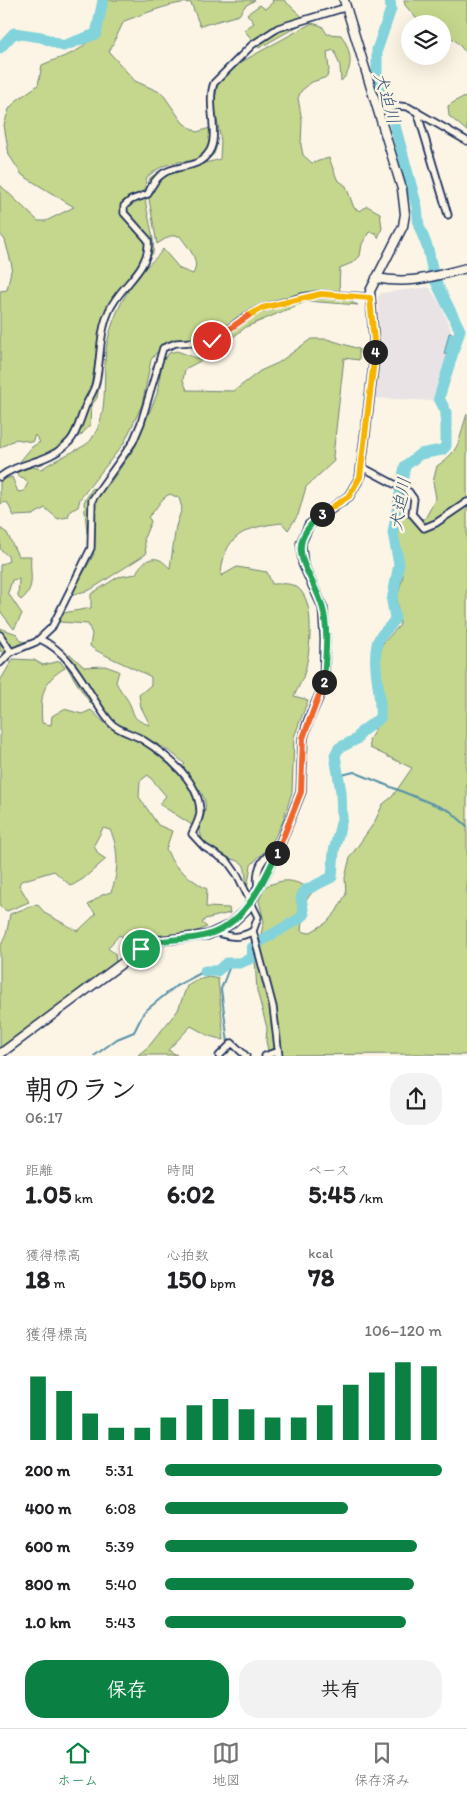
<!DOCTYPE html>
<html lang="ja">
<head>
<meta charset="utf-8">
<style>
  :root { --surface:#fff; --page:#f2f2f2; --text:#202124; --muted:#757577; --line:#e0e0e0; --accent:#0b8043 }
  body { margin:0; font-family:Itim,"Klee One",sans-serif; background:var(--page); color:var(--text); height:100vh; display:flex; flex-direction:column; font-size:19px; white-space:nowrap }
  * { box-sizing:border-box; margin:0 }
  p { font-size:16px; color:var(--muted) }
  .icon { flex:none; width:28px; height:28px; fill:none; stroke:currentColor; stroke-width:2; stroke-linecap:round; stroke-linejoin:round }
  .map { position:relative; height:1056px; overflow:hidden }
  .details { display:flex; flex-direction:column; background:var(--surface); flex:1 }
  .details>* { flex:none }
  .fabs { position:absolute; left:401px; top:15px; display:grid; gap:10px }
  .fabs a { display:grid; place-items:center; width:50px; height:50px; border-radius:50%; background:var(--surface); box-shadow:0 5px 20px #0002; font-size:25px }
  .pin { position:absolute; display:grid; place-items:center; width:42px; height:42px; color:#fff; margin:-21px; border:2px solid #fff; border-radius:50%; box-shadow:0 1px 5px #0007 }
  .km { position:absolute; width:25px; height:25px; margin:-12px; border-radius:50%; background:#222; color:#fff; font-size:14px; line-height:25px; text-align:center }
  .round { display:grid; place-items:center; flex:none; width:52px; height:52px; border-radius:20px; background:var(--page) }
  .overview { display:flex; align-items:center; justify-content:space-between; height:85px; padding:0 25px }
  h1 { font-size:28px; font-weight:700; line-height:38px }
  .figures { display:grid; grid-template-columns:repeat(3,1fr); gap:8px; height:85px; padding:5px 25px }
  .figures div { display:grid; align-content:center }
  .figures b { font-size:25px; font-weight:700 }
  .figures small { font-size:14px; font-weight:400 }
  .figures p { font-size:14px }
  .chart { height:140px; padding:10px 25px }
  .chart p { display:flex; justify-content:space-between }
  .chart svg { width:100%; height:90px; margin-top:5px; stroke:var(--accent); stroke-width:6 }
  .action { display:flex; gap:10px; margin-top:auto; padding:10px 25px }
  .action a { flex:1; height:58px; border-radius:20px; background:var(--accent); color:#fff; font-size:20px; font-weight:700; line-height:58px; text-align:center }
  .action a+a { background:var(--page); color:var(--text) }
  ul { padding:0 25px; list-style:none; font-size:16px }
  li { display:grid; grid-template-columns:80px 60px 1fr; align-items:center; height:38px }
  li i { height:12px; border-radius:6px; background:var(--accent) }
  .tabs { display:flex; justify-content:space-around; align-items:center; height:70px; border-top:1px solid var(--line); background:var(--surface); font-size:14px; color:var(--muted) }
  .tabs a { display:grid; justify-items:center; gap:2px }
  .tabs .on { color:var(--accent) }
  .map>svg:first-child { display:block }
  .built { fill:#e9e3e6 }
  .green { fill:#c5d78c; stroke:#708375 }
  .water { fill:#82d3db; stroke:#5991a9 }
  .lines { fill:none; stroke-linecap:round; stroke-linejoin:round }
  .stream { stroke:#5991a9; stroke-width:2 }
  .river { stroke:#82d3db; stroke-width:11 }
  .minor-casing { stroke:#1b2f5e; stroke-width:9 }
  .secondary-casing { stroke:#1b2f5e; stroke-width:11 }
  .minor { stroke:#fcf5e5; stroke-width:5.5 }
  .secondary { stroke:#fcf5e5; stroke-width:8 }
  .split-1-casing { stroke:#fff; stroke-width:10 }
  .split-2-casing { stroke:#fff; stroke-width:10 }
  .split-3-casing { stroke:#fff; stroke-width:10 }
  .split-4-casing { stroke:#fff; stroke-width:10 }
  .split-5-casing { stroke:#fff; stroke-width:10 }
  .split-6-casing { stroke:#fff; stroke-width:10 }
  .split-1 { stroke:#22a559; stroke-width:6 }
  .split-2 { stroke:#f0652b; stroke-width:6 }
  .split-3 { stroke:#22a559; stroke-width:6 }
  .split-4 { stroke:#f5b400; stroke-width:6 }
  .split-5 { stroke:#f5b400; stroke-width:6 }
  .split-6 { stroke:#f0652b; stroke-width:6 }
  .labels { text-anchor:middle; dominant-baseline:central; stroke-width:5; stroke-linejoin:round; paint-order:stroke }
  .water-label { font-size:18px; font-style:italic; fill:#35587d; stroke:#fcf5e5 }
</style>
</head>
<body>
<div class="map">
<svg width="467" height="1056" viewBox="0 0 467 1056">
  <rect width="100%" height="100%" fill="#fcf5e5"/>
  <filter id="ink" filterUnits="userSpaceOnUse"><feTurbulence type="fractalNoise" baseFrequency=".02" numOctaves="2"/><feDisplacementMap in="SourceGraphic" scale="10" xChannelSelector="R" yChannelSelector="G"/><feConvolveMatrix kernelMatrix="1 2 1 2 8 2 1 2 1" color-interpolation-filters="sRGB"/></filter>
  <g filter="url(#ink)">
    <path class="built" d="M 429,287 L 441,305 L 453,335 L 448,368 L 443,367 L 434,401 L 372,398 L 380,345 L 378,297 L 381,293 Z"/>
    <path class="green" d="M 99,0 L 255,0 L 245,6 L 239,15 L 200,26 L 191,3 C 177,0 139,16 124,21 L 109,52 L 135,81 L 162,93 L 183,123 L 197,132 L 210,128 L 217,145 L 214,154 L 207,160 C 182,162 168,159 147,177 C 139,202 156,228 153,253 L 129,284 L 112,313 L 106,333 L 97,349 L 92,384 L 99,387 L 97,398 L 91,406 L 90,425 L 81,435 L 63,444 L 50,455 L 43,464 L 24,467 L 17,465 L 32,447 L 40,442 L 35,435 L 32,442 L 16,439 L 0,448 L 0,291 L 7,290 L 12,266 L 5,240 L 0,234 L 0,185 L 38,221 L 46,221 L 74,207 L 22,175 L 9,155 L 4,125 L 9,109 L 17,100 L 38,85 L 42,65 C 69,53 87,54 97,23 C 100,14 102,8 99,0 Z
      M 272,0 L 284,0 L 307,21 L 259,48 L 244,30 L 254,23 L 247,14 L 260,5 L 265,9 L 273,2 Z
      M 404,0 L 467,0 L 467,54 L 455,40 L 443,35 L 442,24 L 421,24 L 405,5 Z
      M 312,23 L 322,26 L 327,34 L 341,35 C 351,49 355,69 341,81 L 340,66 L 334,50 L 327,52 L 329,70 L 327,77 L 312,82 L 301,91 L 298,98 L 302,121 L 301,145 L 303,155 L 312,163 L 329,158 L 337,179 L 346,186 L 354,208 L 360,211 L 367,206 L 380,213 L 382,228 L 378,238 L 376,233 L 369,232 L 362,244 L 360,256 L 354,262 L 340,268 C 339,290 336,296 358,305 L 307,301 L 246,327 L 223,345 L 213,349 L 173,346 L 156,353 L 151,360 L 142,405 L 124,443 L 90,486 L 80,499 L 78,507 L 70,511 L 68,517 L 58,519 L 45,508 L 33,515 L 14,516 L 7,502 L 0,504 L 0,480 L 12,477 L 18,492 L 24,491 L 28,483 L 24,478 L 19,477 L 17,472 L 32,467 L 42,469 C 54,459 85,448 91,440 C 112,411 100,372 108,339 C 114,314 127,288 145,268 C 151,262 158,257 163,249 L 180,269 L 193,274 C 201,260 188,248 180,236 L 170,236 L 157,244 L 147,188 L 150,178 C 177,157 191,169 220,159 L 221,141 L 214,105 L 218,82 L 243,61 Z
      M 467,97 L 467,131 L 449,116 L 448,106 L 459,99 Z
      M 311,339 L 327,339 L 359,349 L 359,360 L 344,358 L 333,456 L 334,461 L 306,487 L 298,515 L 288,530 L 282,523 C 245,527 223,535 221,576 L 237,567 L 267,572 L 272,584 C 281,584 290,582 298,588 C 316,602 310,652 305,671 C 303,679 298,688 294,696 L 308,700 L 294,737 L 292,792 L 283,821 L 272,843 L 251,865 L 247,890 C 246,883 246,872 244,866 C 237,852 203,869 199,824 C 216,800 196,785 179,769 L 185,764 C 160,739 122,732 97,710 C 85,699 69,670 60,655 L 70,654 L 84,667 L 105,666 L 119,671 L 116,682 C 119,689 123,693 127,699 C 136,713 129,719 150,725 L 141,707 L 139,695 L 151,685 L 151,677 C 141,671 93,651 90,646 L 92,634 L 88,624 L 59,622 L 63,613 L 91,608 L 91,594 L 118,577 L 136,574 C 139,565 150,555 160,560 C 163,561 167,566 170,568 L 176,526 L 182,508 L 179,498 L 170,494 C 159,499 157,510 148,517 L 151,521 L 144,538 L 146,554 L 90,590 L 71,595 L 94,554 L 87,533 L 84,502 L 92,489 L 110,483 L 135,447 L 157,394 L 162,362 L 169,353 L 177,351 L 202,360 L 185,369 L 183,380 L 187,390 L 234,391 L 260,371 L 278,363 Z
      M 467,414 L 467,1055 L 419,1054 L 269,1055 L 266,1041 L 267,1028 L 257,991 L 255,960 L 264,921 L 259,901 L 264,887 C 288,877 292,880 314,890 L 304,903 L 301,931 L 309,933 L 326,923 L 336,912 L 346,894 L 345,878 L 350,857 L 374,823 L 383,804 L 392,797 L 412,768 L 370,748 L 369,740 L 375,730 L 380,675 L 380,653 L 382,644 L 400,625 L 397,598 L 403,576 L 396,536 L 400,511 L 407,517 L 425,519 L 436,498 L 433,482 L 437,466 C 462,449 458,440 467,414 Z
      M 0,528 L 7,533 L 18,556 L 31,556 C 29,574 37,587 21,600 L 18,597 L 19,579 L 12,580 L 8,593 L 22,614 L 14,629 L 0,611 L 0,565 L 9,561 L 8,556 L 0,549 Z
      M 0,628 L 17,634 L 22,642 L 27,641 L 28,648 L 4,653 L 0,651 Z
      M 13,659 L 34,660 L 43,665 L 60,661 L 65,668 C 42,681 40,697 42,723 L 51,725 L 52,716 L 64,709 L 82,714 L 91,710 C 97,715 102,722 109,726 C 121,733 135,738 146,746 C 167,761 213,800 192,825 L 159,804 L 166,796 L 148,775 L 140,781 L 139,797 L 146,807 L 158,825 L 172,831 L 166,849 C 169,854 171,861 174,864 C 179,870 200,886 207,889 L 206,907 L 229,908 L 230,913 L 205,919 L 202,923 L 207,927 C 186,937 161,936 139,945 L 119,935 L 108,948 L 115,954 L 116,963 L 0,1049 L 0,948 L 7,931 L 10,914 L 37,904 L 46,914 L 78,931 L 96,914 L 88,905 L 102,895 L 111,892 C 119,874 119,847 110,830 L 103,828 L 94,845 L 98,854 L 106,859 L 83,879 L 71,886 L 54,871 L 21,881 L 19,885 L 29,902 L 7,911 L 0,907 L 0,681 Z
      M 209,977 L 218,979 L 224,1040 L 209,1036 L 191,1026 L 168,1050 L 177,1055 L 138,1055 L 149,1046 L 178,1010 L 187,986 L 197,980 Z"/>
    <path class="water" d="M 449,333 L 455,334 L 450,356 L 444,354 Z"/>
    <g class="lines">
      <path class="stream" d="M 338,776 L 354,772 L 450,811 L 467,826
        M 228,1043 L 221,989 L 231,963
        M 232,1047 L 241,1056
        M 94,1056 L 117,1039 L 134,1032 L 144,1012 L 176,986 L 205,971"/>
      <path class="river" d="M 0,48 L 14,33 L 41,37 L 63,46 L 96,34 L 103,0
        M 205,971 L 217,971 L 227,963 L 240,963 L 252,958 L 252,948 C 268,934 287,928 304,915 L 301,898 L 304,891 L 332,877 L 334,851 L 342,819 L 341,792 L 335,755 L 339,748 L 357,739 L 361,732 L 380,718 C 382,693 372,668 377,644 C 379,633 392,628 395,618 L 392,601 L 399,564 L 393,533 L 405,466 L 420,454 L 442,450 L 446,446 L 446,412 L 439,398 L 460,330 L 434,278 L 428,249 L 419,226 L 417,207 L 394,122 L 377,75 L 377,50 L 391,9 L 390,0"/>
      <defs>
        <path id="minor" d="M 378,111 L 399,106 L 408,107 L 467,141
          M 417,111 L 448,215
          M 362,467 L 409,492 L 414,499 L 412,514 L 424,528 L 436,523 L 467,502
          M 0,477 C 22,460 49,464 70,441 C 77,433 80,420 84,410 C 87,400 94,393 96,382 C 101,359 99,333 109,311 C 119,286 151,270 148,240 L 124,213 L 124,206 L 131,200 L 148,194 C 163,155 193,177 209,152 C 220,136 206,103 214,83 L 252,45 L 278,28 L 347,7
          M 0,635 L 11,652
          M 40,639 C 76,656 86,693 110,722 C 117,731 134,734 143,740 C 167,755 200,782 200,812 C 200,819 195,827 192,834 L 204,847 L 228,862 L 238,876 L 258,917 L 253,931 L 273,1007 L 279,1056
          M 0,663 L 11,652 L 36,642 L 52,627 L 91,548 L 92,500 L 133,442 L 141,423 L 163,348 L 176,343 L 212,341 L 245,317 L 262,308 L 302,297 L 321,294 L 370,297
          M 258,889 C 255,867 262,858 278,847
          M 215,932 C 230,937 239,939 253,931
          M 219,1056 L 232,1043 L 246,1056
          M 265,1056 L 278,1051"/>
        <path id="secondary" d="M 376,278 C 412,285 433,276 467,268
          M 0,1054 L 148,944 L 156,941 L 208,935 L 231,924 L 247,909 L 277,852 L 301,792 L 303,738 L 309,719 L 324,685 L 325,639 L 323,608 L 303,564 L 301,543 L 309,525 L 349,496 L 360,477 L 375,353 L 370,291 L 403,226 L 405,214 L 402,189 L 344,0"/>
      </defs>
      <use href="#minor" class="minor-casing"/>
      <use href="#secondary" class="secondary-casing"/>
      <use href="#minor" class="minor"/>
      <use href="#secondary" class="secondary"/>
    </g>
  </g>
  <g class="lines" filter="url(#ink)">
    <defs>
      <path id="split-1" d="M 141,949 C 157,939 174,940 193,938 C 241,932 258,892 277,853"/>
      <path id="split-2" d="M 277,853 L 301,792 L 303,738 L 324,682"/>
      <path id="split-3" d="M 322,514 C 279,549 313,570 323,609 C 329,632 325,658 324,682"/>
      <path id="split-4" d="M 322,514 L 349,496 L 360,477 L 375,352"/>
      <path id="split-5" d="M 248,316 L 262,308 L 321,294 L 370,298 L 375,352"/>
      <path id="split-6" d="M 212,341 L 248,316"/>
    </defs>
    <use href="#split-1" class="split-1-casing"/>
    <use href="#split-2" class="split-2-casing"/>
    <use href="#split-3" class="split-3-casing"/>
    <use href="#split-4" class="split-4-casing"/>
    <use href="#split-5" class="split-5-casing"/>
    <use href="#split-6" class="split-6-casing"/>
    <use href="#split-1" class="split-1"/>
    <use href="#split-2" class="split-2"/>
    <use href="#split-3" class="split-3"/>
    <use href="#split-4" class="split-4"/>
    <use href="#split-5" class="split-5"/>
    <use href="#split-6" class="split-6"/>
  </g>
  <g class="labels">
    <g class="water-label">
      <text transform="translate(387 98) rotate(74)">犬迫川</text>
      <text transform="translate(400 504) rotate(-80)">犬迫川</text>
    </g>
  </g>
</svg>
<div class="fabs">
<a><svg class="icon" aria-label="layers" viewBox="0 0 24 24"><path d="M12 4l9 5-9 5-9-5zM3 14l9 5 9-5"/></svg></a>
</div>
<div class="pin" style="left:141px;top:949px;background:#1e9e55"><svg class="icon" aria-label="arrive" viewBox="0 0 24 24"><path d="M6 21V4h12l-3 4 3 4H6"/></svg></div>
<div class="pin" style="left:212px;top:341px;background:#d93025"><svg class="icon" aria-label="check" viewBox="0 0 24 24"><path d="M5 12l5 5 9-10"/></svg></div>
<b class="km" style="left:277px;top:853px">1</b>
<b class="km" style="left:324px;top:682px">2</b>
<b class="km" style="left:322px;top:514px">3</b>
<b class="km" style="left:375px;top:352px">4</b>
</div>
<section class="details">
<div class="overview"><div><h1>朝のラン</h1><p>06:17</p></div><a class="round"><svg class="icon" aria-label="share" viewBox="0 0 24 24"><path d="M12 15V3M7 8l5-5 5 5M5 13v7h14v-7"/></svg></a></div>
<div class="figures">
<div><p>距離</p><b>1.05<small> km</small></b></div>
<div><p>時間</p><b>6:02</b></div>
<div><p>ペース</p><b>5:45<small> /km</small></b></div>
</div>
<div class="figures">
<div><p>獲得標高</p><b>18<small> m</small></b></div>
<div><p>心拍数</p><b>150<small> bpm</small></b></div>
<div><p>kcal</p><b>78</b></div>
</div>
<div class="chart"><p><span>獲得標高</span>106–120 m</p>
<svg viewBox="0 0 160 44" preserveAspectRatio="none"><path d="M5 44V13M15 44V20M25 44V31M35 44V38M45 44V38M55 44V33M65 44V27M75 44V24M85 44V29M95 44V33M105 44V33M115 44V27M125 44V17M135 44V11M145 44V6M155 44V8"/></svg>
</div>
<ul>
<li><b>200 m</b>5:31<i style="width:100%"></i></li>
<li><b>400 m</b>6:08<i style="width:66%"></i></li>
<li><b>600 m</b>5:39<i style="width:91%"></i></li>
<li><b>800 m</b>5:40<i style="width:90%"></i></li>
<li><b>1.0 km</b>5:43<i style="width:87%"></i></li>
</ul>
<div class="action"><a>保存</a><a>共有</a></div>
</section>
<nav class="tabs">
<a class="on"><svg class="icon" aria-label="home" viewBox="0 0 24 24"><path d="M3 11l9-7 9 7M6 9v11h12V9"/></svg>ホーム</a>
<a><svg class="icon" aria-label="map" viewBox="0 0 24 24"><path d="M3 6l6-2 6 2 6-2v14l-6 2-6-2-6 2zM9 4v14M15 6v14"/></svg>地図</a>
<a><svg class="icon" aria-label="saved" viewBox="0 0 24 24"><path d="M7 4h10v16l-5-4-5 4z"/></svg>保存済み</a>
</nav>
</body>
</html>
